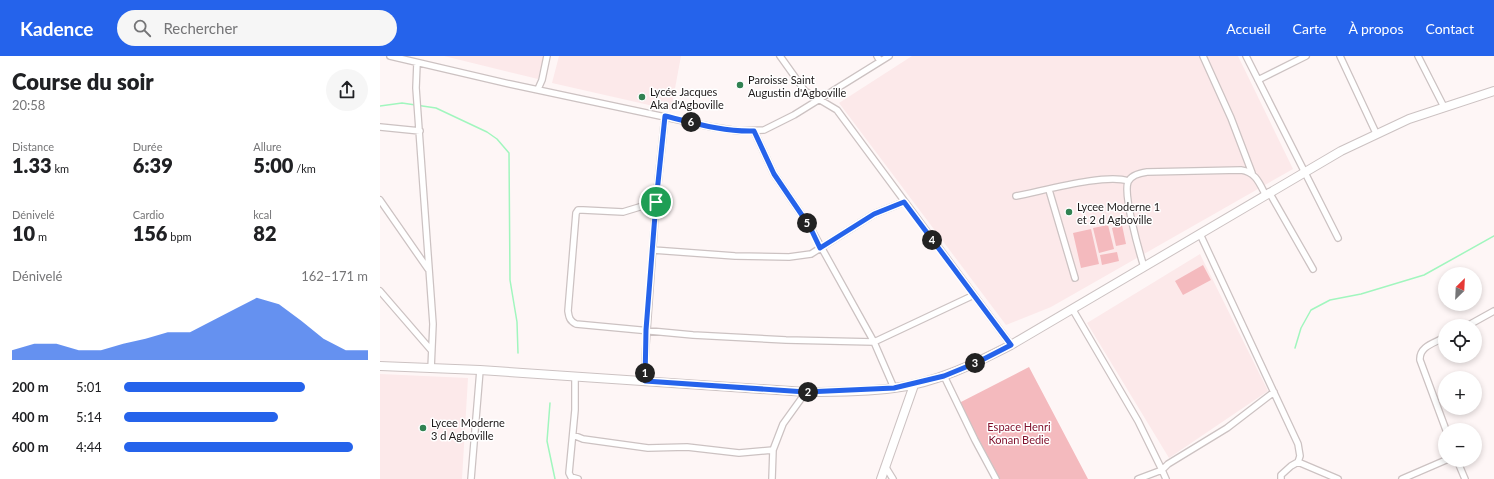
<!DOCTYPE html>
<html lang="fr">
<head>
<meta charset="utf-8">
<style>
  :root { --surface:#fff; --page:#f6f6f6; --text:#202124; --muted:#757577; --accent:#2563eb }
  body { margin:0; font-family:Lato,sans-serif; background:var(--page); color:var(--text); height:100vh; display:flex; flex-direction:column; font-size:15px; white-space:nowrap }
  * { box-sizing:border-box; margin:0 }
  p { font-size:13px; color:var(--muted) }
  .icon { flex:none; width:22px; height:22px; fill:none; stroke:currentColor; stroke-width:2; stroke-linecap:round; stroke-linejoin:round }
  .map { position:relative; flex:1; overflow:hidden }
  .panel { display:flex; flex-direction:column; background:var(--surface); width:380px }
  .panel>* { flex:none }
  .needle { width:26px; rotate:24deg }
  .tools { position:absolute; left:1058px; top:211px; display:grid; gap:8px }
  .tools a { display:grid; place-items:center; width:44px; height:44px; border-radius:50%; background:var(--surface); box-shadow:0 2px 6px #0003; font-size:20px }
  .pin { position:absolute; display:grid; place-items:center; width:34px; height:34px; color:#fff; margin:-17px; border:2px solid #fff; border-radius:50%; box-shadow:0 1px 4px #0007 }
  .km { position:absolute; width:20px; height:20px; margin:-10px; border-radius:50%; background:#222; color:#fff; font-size:11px; line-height:20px; text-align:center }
  .round { display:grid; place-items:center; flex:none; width:42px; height:42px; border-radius:21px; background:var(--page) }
  .summary { display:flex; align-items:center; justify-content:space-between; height:68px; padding:0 12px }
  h1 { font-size:22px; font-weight:800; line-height:30px }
  .metrics { display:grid; grid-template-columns:repeat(3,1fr); gap:6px; height:68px; padding:4px 12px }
  .metrics div { display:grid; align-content:center }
  .metrics b { font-size:20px; font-weight:800 }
  .metrics small { font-size:11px; font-weight:400 }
  .metrics p { font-size:11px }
  .chart { height:112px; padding:8px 12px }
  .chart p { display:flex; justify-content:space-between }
  .chart svg { width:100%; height:72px; margin-top:4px; fill:var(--accent); opacity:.7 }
  ul { padding:0 12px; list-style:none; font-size:13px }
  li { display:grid; grid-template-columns:64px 48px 1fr; align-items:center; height:30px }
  li i { height:10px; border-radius:5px; background:var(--accent) }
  header { display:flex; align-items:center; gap:24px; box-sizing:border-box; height:56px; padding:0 20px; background:var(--accent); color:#fff }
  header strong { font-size:19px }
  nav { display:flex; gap:22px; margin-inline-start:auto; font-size:14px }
  .search { width:280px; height:36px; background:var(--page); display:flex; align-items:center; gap:10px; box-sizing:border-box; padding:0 14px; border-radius:22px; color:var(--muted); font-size:15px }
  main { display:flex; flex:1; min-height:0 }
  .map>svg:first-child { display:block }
  .built { fill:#fce9ea }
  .green { fill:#f4babe }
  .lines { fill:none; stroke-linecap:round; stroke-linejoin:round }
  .stream { stroke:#a1f6be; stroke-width:1.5 }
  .street-casing { stroke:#ccc2c2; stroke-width:8 }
  .secondary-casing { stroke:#ccc2c2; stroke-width:10 }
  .street { stroke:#fff; stroke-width:5.5 }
  .secondary { stroke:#fff; stroke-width:8 }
  .route-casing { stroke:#fff; stroke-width:8 }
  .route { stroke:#2563eb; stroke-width:5 }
  .poi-dot { fill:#318252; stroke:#fff; stroke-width:1.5 }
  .labels { text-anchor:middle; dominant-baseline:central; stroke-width:3; stroke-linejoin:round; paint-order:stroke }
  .poi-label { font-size:11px; fill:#1e1a1a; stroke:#fff; text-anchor:start }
  .park-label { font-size:11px; fill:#82142f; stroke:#fff }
</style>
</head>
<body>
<header>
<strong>Kadence</strong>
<div class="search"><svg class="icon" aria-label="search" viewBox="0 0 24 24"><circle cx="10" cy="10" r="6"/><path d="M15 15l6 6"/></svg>Rechercher</div>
<nav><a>Accueil</a><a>Carte</a><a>À propos</a><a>Contact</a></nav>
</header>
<main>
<section class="panel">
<div class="summary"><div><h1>Course du soir</h1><p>20:58</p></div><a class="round"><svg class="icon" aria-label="share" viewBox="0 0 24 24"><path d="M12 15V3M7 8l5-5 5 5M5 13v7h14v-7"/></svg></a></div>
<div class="metrics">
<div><p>Distance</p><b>1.33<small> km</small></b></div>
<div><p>Durée</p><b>6:39</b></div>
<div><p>Allure</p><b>5:00<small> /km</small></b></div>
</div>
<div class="metrics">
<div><p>Dénivelé</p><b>10<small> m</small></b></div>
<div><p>Cardio</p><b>156<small> bpm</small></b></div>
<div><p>kcal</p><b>82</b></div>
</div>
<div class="chart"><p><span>Dénivelé</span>162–171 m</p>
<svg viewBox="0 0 160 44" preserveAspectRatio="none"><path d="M0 44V38L10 34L20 34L30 38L40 38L50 34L60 31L70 27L80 27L90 20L100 13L110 6L120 10L130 20L140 31L150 38L160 38V44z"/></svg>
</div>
<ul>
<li><b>200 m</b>5:01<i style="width:74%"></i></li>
<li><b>400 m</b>5:14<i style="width:63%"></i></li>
<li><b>600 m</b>4:44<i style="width:94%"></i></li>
</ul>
</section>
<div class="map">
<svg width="1114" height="423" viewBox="0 0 1114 423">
  <rect width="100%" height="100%" fill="#fef6f6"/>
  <path class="built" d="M 64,0 L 164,0 L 158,23 Z
    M 179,0 L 301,0 L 291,54 L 172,27 Z
    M 532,0 L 858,0 L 913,113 L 671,251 L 626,269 L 459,47 Z
    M 820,198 L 888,335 L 789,402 L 707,267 Z
    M 0,318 L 88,322 L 82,423 L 0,423 Z"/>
  <path class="green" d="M 728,169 L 734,193 L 719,197 L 713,172 Z
    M 742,169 L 746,188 L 736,190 L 732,172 Z
    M 711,173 L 719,208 L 701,212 L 693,177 Z
    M 737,196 L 739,205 L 722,209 L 720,199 Z
    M 823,209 L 831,224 L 803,239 L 795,225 Z
    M 649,311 L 708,423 L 620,423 L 579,347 Z"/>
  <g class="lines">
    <path class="stream" d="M 0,50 L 22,47 L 56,52 L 107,76 L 117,83 L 129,97 L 130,224 L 137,266 L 138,297
      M 915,292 L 921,272 L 931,254 L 950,244 L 981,238 L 1044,219 L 1114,180
      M 170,347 L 167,385 L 175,423"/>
    <defs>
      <path id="street" d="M 10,0 L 130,28 L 332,71 L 359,75 L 384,74 L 414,59 L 509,0
        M 400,0 L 425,35 L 457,54 L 631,289
        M 497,0 L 500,5
        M 823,0 L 851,62 L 872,117
        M 866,0 L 958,182
        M 960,0 L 996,77
        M 1038,0 L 1064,51
        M 37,7 L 36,32 L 53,268 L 51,313
        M 878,24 L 926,0
        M 158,33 L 162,24 L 167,0
        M 0,71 L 40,75
        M 374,75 L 394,118 L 430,171 L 494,286 L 514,332
        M 669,134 L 695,222
        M 889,136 L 933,213
        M 636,140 C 663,135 726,117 748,125
        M 0,144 L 48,213
        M 276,146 L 243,156 L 203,154 L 198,154 L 196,157 L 188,255 C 189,262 190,265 196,268 L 313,279 L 406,284 L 494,286 L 594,239
        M 820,178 L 918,388 L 920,400 L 918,406 L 911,410 L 901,419 L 901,423
        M 273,194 L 355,200 L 409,201 L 431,198 L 494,158 L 524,146
        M 764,211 C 759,195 743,139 748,126 C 751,119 760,117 767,116 L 861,114 C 875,116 879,126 885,138
        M 0,235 L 51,294
        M 693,254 L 758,365 L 782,414 L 758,423
        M 1087,270 L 1114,255
        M 1065,281 C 1055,287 1039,290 1040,304 L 1066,374
        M 564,320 L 595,384 L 616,423
        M 195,321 L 195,354 L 189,417 L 191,421 L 198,423
        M 265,325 L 265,303 L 276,146 L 285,60
        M 193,379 L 203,383 L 268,392 L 307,391 L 359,397 L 393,394
        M 1077,404 L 1085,423
        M 918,406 L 958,423
        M 505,410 L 513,423
        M 91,423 L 100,314
        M 392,423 L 393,394 L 403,368 L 426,336
        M 786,423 L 782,414 L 788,408 L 847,372 L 894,336
        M 1022,423 L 1066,404"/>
      <path id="secondary" d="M 0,310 L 100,314 L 426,336 C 455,336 485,336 514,332 C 556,327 594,308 631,289 L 961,95 L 1029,63 L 1114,35
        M 501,423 L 534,329"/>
    </defs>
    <use href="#street" class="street-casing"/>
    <use href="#secondary" class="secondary-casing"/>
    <use href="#street" class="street"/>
    <use href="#secondary" class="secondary"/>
  </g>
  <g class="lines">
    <defs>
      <path id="route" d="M 285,60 C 314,67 344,76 374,75 L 394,118 L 430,171 L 440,192 L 494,158 L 524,146 L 631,289 L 598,306 L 564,320 L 514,332 L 426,336 L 265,325 L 266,274 L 276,146 Z"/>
    </defs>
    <use href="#route" class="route-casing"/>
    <use href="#route" class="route"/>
  </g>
  <g class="poi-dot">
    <circle cx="360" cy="29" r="4"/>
    <circle cx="262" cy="41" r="4"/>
    <circle cx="689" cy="156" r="4"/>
    <circle cx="43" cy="372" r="4"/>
  </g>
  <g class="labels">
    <g class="poi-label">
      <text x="368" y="23">Paroisse Saint<tspan x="368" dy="13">Augustin d'Agboville</tspan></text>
      <text x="270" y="35">Lycée Jacques<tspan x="270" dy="13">Aka d'Agboville</tspan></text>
      <text x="697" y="150">Lycee Moderne 1<tspan x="697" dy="13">et 2 d Agboville</tspan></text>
      <text x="51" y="366">Lycee Moderne<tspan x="51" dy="13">3 d Agboville</tspan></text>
    </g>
    <g class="park-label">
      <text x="639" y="370">Espace Henri<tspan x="639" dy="13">Konan Bedie</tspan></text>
    </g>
  </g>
</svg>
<div class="tools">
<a><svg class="needle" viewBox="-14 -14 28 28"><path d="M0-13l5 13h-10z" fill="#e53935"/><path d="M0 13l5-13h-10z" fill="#757577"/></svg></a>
<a><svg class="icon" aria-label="locate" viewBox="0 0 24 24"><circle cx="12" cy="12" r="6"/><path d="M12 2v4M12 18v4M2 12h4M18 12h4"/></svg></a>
<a>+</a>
<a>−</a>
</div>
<div class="pin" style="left:276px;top:146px;background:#1e9e55"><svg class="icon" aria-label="arrive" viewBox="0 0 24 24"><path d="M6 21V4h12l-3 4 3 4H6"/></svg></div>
<b class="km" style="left:265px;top:317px">1</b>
<b class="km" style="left:428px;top:336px">2</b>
<b class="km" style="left:595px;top:307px">3</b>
<b class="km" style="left:552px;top:184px">4</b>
<b class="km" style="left:427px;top:167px">5</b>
<b class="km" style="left:311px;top:66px">6</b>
</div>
</main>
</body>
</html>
